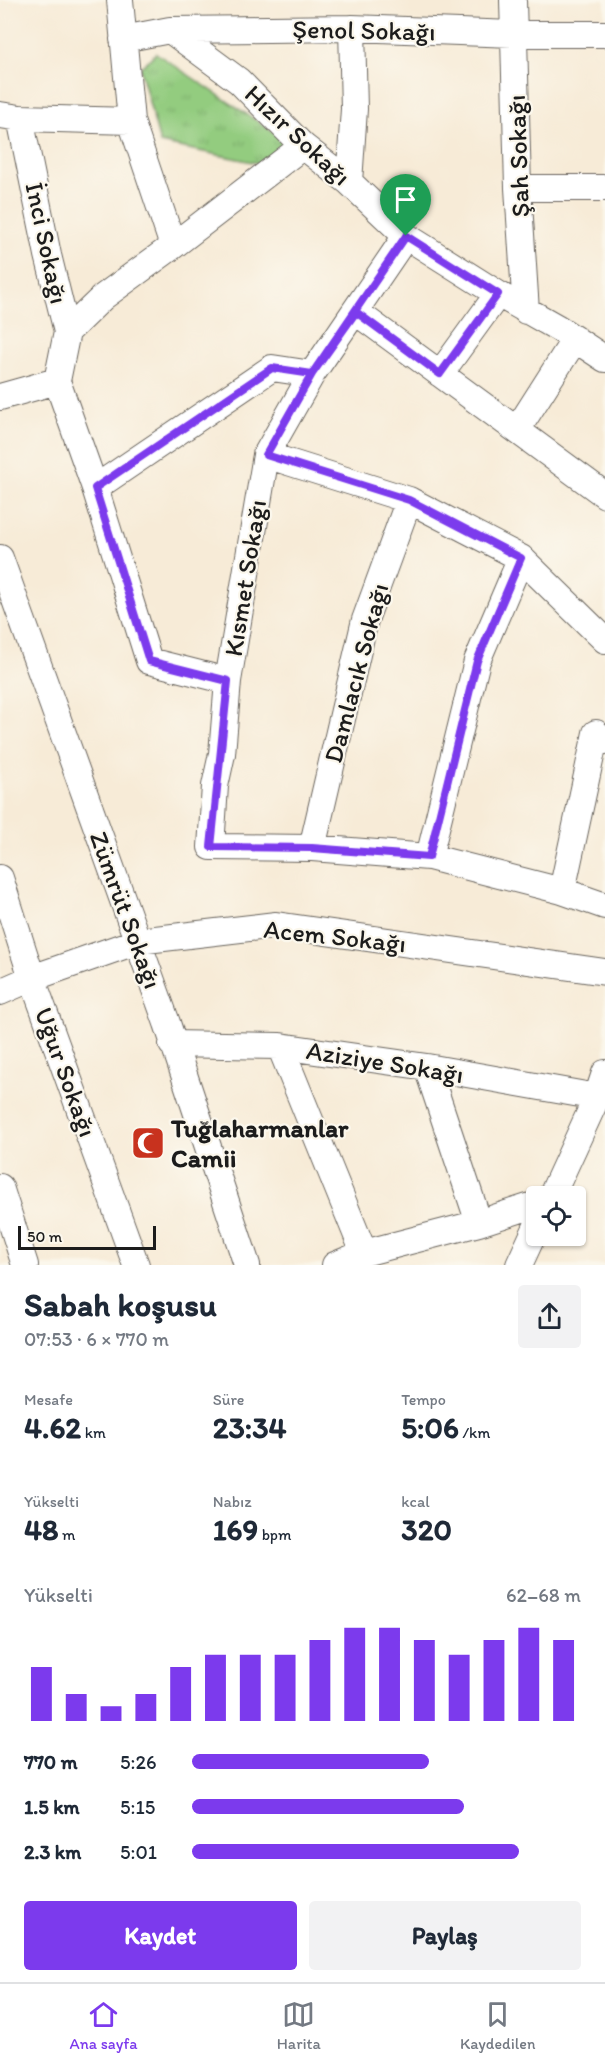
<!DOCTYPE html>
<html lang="tr">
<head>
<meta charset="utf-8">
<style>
  :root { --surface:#fff; --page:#f2f2f3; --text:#1f2937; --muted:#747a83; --line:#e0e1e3; --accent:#7c3aed }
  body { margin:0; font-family:Itim,sans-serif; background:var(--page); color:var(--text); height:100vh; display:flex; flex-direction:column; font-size:22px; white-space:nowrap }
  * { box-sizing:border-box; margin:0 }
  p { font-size:20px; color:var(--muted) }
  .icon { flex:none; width:33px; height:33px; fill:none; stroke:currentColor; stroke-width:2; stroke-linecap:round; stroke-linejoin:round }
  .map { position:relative; height:1265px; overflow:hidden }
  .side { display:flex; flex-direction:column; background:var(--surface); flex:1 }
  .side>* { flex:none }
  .tools { position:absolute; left:526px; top:1186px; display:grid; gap:12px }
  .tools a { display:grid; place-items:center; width:60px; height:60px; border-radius:6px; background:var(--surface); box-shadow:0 2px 4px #0004; font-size:30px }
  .scale { position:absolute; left:18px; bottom:15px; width:138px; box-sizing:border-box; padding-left:6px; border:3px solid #1c1c1c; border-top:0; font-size:16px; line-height:21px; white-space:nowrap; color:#1c1c1c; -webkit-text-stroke:4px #fbf7ec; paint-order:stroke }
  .pin { position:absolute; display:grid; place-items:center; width:51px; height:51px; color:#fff; margin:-62px -26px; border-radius:50% 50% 50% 0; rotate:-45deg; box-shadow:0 0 6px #0007 }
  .pin .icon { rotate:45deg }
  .round { display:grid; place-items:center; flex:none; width:63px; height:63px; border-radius:6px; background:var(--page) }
  .overview { display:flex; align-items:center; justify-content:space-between; height:102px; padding:0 24px }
  h1 { font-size:33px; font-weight:700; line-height:45px }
  .figures { display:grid; grid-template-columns:repeat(3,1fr); gap:9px; height:102px; padding:6px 24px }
  .figures div { display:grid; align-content:center }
  .figures b { font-size:30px; font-weight:700 }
  .figures small { font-size:16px; font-weight:400 }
  .figures p { font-size:16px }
  .chart { height:168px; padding:12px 24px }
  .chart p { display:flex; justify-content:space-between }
  .chart svg { width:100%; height:108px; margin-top:6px; stroke:var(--accent); stroke-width:6 }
  .primary-button { display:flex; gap:12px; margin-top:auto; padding:12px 24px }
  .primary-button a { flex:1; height:69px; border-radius:6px; background:var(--accent); color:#fff; font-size:24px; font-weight:700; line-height:69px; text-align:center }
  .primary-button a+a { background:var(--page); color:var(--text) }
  ul { padding:0 24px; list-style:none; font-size:20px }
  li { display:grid; grid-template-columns:96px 72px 1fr; align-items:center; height:45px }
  li i { height:15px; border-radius:8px; background:var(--accent) }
  .tab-bar { display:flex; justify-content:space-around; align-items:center; height:84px; border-top:2px solid var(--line); background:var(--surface); font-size:16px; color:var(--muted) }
  .tab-bar a { display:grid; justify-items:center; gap:3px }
  .tab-bar .selected { color:var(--accent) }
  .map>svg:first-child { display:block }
  .grass { fill:url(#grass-tufts); stroke:#58744e; stroke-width:1.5 }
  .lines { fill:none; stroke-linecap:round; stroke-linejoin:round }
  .minor-casing { stroke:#69645d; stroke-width:28 }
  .minor { stroke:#fff; stroke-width:26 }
  .route-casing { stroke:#fff; stroke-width:12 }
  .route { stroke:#7c3aed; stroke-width:8 }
  .labels { text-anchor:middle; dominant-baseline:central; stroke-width:4.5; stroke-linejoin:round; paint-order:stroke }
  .street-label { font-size:26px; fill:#1c1c1c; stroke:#fbf7ec }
  .poi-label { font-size:26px; font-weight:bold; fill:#1c1c1c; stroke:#fbf7ec; text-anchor:start }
</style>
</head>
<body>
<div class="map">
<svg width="605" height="1265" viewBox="0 0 605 1265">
  <defs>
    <pattern id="grass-tufts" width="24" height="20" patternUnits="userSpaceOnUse" patternTransform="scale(1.5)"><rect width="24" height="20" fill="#93cc7f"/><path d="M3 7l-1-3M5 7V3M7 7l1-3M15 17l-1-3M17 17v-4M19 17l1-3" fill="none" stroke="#7eaf6d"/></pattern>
  </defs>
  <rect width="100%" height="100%" fill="#fbf7ec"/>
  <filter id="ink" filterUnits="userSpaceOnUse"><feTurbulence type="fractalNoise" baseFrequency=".0167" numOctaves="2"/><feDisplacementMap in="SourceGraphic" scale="12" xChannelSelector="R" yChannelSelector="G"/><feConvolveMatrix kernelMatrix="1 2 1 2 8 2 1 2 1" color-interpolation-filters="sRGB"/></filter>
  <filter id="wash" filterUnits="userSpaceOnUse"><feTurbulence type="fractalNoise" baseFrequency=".008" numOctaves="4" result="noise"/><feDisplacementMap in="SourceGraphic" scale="24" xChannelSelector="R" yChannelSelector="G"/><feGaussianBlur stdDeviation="1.35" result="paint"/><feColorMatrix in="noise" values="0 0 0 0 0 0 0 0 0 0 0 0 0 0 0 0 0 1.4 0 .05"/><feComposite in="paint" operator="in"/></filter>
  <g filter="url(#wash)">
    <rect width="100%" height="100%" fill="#f7ebd7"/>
    <path class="grass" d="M 156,53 L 288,142 L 262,164 L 160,143 L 140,68 Z"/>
  </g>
  <g filter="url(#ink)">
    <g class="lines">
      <defs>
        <path id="minor" d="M 120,0 L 131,121 L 173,246 L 103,297 L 67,332 L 57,381 L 95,488 L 149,661 L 228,681
          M 513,0 L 518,188 L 526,311
          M 170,30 L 239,81 L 303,146 L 349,182 L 406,236 L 498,294 L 558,328 L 605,359
          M 123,39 L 170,30 L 352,28 L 513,34 L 605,34
          M 0,115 L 20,118 L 131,121
          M 20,118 L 48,255 L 67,332
          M 349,182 L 354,109 L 352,28
          M 518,188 L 605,188
          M 406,236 L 312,374 L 266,455 L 228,681 L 222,754 L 215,786 L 211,847 L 312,848 L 429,857 L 562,891 L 605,906
          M 173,246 L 303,146
          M 356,312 L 605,495
          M 440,374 L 498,294
          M 0,397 L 57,381
          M 517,430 L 575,339
          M 266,455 L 409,500 L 521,558 L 605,640
          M 95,488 L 272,368 L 312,374
          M 0,558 L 167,1023 L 247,1265
          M 312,848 L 365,620 L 409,500
          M 429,857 L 477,661 L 521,558
          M 0,878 L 32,978 L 136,1265
          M 562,891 L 596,733 L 605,741
          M 0,992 L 32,978 L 138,941 L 276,925 L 605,972
          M 172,1044 L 280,1046 L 427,1067 L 597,1097
          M 280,1046 L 364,1253
          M 427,1067 L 479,1223
          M 0,1187 L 25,1265
          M 551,1197 L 597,1097 L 605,1073
          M 335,1265 L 364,1253 L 479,1223 L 537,1204
          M 519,1265 L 537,1226"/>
      </defs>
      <use href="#minor" class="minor-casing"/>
      <use href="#minor" class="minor"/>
    </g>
  </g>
  <g class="lines" filter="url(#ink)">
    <defs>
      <path id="route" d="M 406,236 L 312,374 L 272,368 L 95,488 L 149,661 L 228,681 L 211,847 L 312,848 L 429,857 L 477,661 L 521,558 L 409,500 L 266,455 L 312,374 L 356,312 L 440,374 L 498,294 L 406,236"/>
    </defs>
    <use href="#route" class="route-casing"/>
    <use href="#route" class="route"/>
  </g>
  <defs>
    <symbol id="mosque-square" viewBox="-11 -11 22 22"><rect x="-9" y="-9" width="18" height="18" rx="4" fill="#c8321e" stroke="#fbf7ec"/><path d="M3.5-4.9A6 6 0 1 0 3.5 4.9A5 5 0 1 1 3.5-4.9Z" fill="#fff"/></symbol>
  </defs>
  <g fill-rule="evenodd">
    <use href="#mosque-square" x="129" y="1124" width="38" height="38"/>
  </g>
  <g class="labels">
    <g class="street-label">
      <text transform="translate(364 30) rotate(1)">Şenol Sokağı</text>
      <text transform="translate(298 135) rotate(43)">Hızır Sokağı</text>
      <text transform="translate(518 156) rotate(-92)">Şah Sokağı</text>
      <text transform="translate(47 243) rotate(78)">İnci Sokağı</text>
      <text transform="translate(245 578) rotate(-81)">Kısmet Sokağı</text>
      <text transform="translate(356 673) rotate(-75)">Damlacık Sokağı</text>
      <text transform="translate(126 910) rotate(70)">Zümrüt Sokağı</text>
      <text transform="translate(335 936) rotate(6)">Acem Sokağı</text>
      <text transform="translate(385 1062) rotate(9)">Aziziye Sokağı</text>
      <text transform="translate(66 1072) rotate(70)">Uğur Sokağı</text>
    </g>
    <g class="poi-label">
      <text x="171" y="1128">Tuğlaharmanlar<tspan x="171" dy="30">Camii</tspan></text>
    </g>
  </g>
</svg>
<div class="tools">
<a><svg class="icon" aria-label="locate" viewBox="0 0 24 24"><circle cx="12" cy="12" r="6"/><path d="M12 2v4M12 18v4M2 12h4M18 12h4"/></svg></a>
</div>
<div class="scale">50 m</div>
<div class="pin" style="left:406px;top:236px;background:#1e9e55"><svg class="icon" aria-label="arrive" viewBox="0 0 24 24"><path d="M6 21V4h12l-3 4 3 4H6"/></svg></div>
</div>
<section class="side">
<div class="overview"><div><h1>Sabah koşusu</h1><p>07:53 · 6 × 770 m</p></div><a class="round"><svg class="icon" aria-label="share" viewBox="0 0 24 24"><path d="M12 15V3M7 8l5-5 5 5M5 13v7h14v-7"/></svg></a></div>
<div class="figures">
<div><p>Mesafe</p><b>4.62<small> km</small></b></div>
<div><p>Süre</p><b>23:34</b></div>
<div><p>Tempo</p><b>5:06<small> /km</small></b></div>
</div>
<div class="figures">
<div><p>Yükselti</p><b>48<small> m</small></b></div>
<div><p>Nabız</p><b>169<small> bpm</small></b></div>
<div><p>kcal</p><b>320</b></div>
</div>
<div class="chart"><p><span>Yükselti</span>62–68 m</p>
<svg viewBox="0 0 160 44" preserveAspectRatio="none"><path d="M5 44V22M15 44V33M25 44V38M35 44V33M45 44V22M55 44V17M65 44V17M75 44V17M85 44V11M95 44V6M105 44V6M115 44V11M125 44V17M135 44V11M145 44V6M155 44V11"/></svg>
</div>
<ul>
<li><b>770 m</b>5:26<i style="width:61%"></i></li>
<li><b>1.5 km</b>5:15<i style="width:70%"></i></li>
<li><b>2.3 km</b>5:01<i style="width:84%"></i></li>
</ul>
<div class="primary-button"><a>Kaydet</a><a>Paylaş</a></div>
</section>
<nav class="tab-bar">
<a class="selected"><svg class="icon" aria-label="home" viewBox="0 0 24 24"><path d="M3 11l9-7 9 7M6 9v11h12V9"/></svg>Ana sayfa</a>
<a><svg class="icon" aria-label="map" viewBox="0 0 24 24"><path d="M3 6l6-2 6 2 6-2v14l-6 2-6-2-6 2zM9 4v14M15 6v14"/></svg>Harita</a>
<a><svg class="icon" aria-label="saved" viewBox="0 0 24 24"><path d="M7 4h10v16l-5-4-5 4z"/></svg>Kaydedilen</a>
</nav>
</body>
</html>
